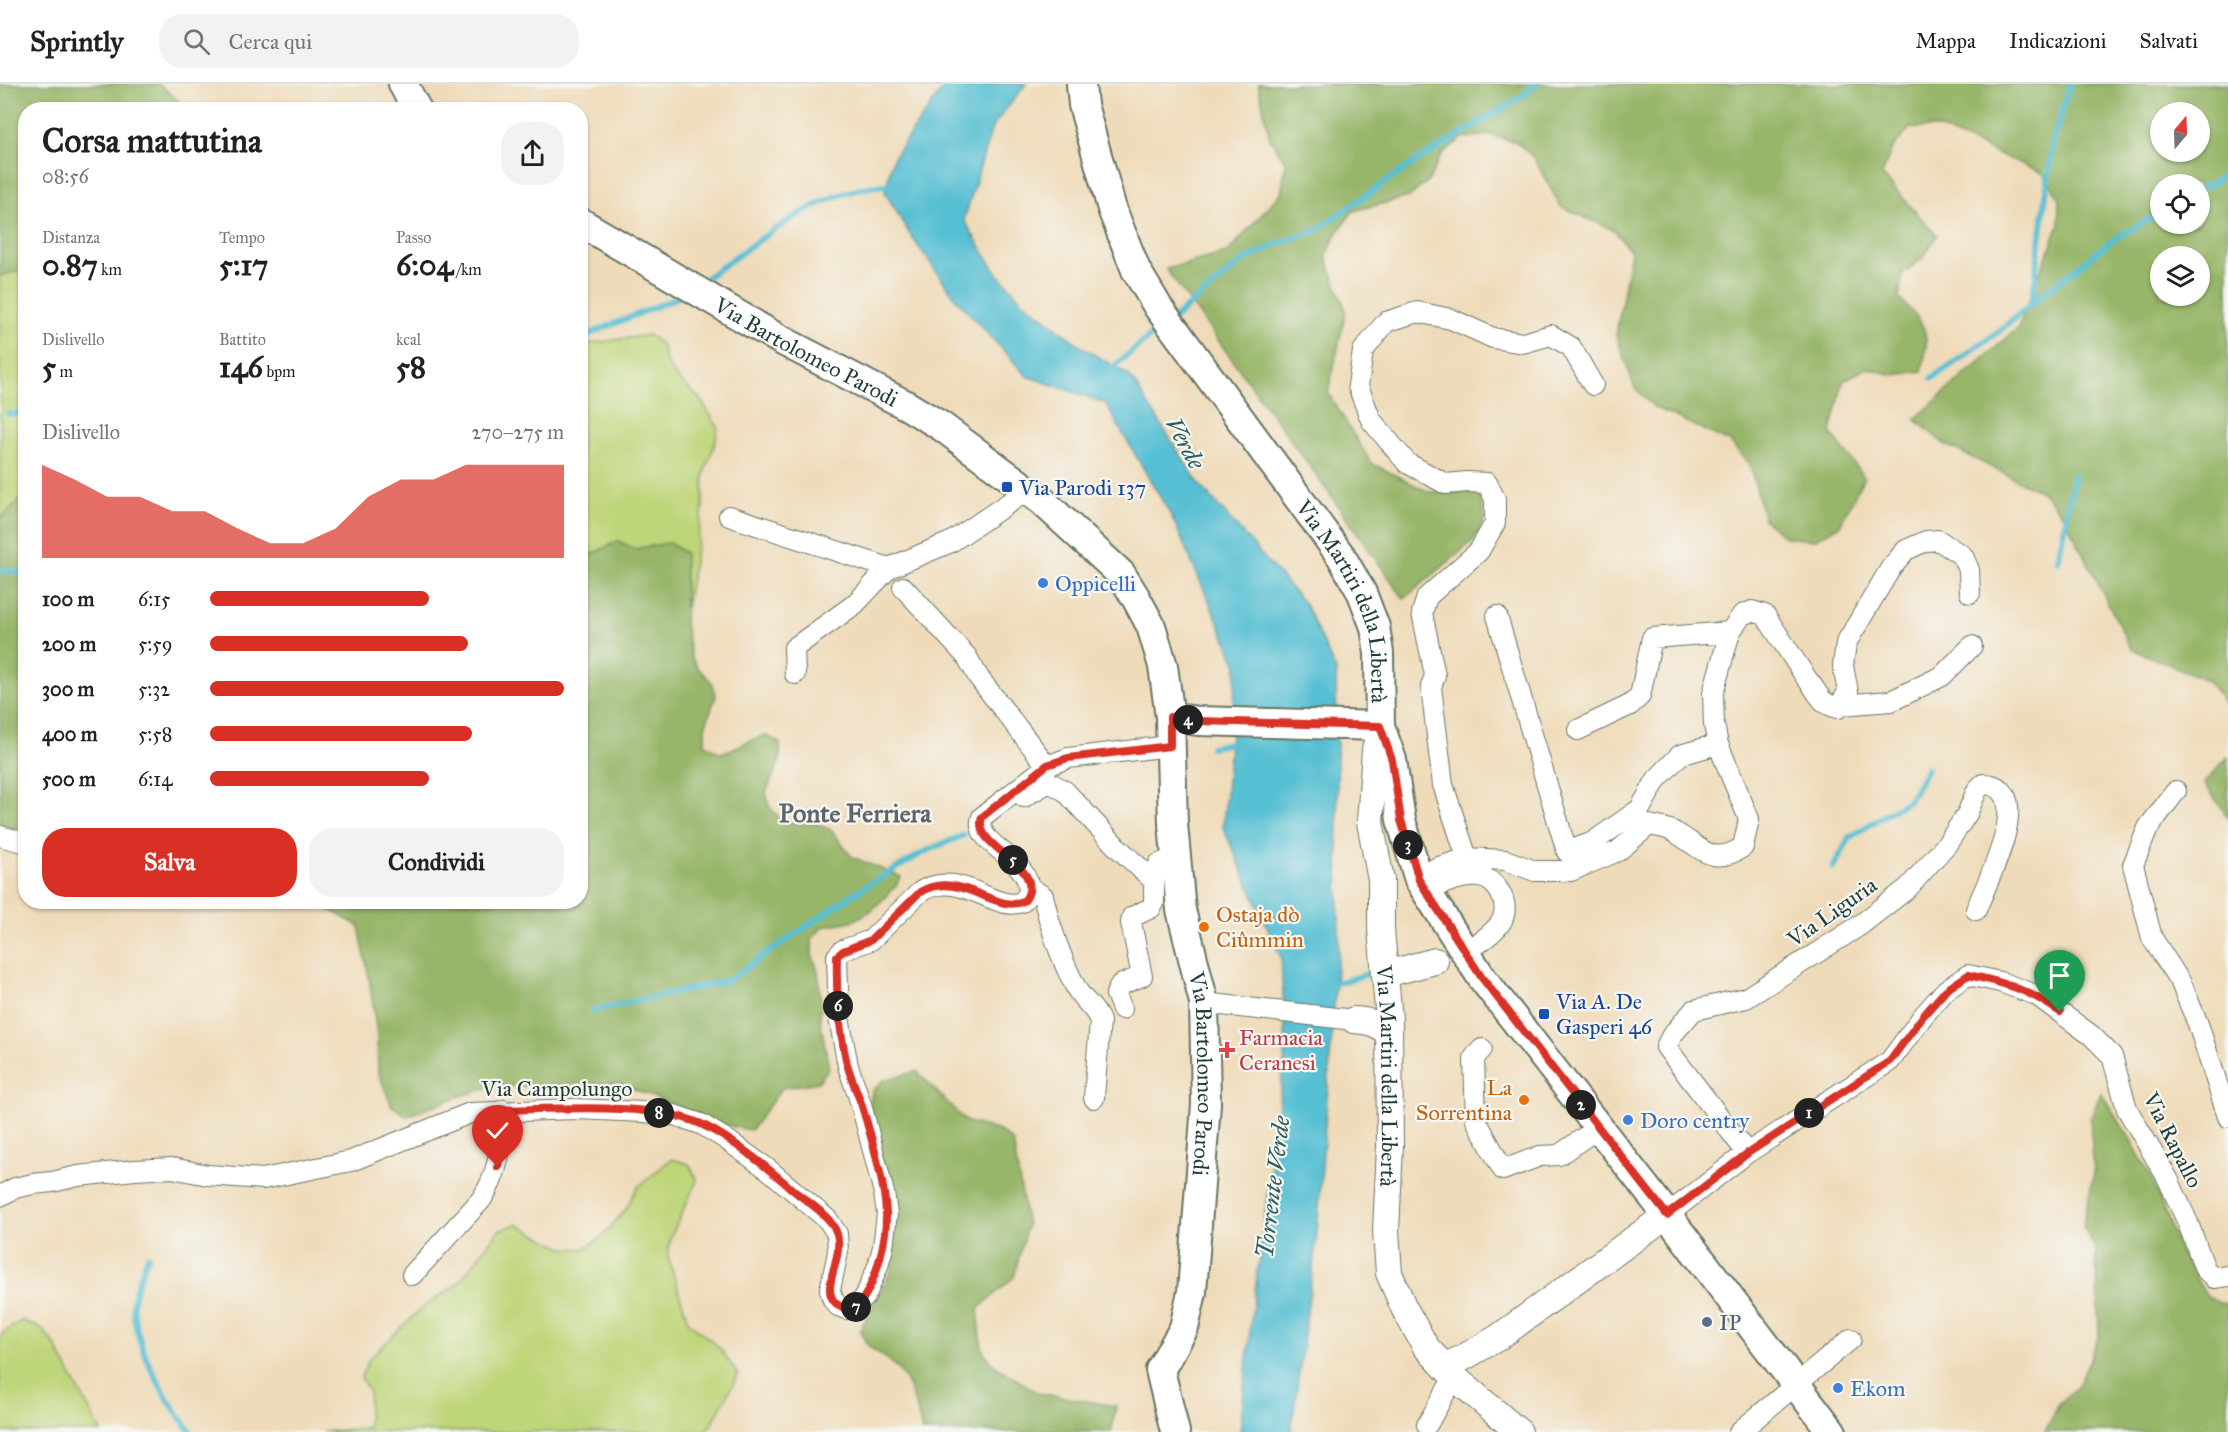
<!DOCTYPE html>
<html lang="it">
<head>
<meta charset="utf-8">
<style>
  :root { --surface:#fff; --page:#f2f2f2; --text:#202124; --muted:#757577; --line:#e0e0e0; --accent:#d93025 }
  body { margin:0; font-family:"IM FELL Great Primer",serif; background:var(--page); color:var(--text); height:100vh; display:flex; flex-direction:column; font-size:22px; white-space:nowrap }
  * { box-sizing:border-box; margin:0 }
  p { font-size:20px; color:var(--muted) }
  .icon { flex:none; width:33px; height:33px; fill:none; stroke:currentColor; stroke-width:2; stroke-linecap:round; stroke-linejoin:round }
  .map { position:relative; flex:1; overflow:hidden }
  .sheet { position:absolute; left:18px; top:18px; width:570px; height:807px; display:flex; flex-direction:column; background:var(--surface); border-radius:24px; box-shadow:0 2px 4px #0004 }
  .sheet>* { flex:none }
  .needle { width:39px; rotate:19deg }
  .tools { position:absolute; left:2150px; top:18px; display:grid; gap:12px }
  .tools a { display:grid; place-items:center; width:60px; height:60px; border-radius:50%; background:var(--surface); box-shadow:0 2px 4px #0004; font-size:30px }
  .pin { position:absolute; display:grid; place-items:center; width:51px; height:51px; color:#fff; margin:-62px -26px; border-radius:50% 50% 50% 0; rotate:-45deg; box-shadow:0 0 6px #0007 }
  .pin .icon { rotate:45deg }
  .km { position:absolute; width:30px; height:30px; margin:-15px; border-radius:50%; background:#222; color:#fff; font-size:16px; line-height:30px; text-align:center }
  .round { display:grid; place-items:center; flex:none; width:63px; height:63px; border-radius:24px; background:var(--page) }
  .headline { display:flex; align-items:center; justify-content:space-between; height:102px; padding:0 24px }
  h1 { font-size:33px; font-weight:700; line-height:45px }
  .stats { display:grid; grid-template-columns:repeat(3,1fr); gap:9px; height:102px; padding:6px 24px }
  .stats div { display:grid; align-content:center }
  .stats b { font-size:30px; font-weight:700 }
  .stats small { font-size:16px; font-weight:400 }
  .stats p { font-size:16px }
  .chart { height:168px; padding:12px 24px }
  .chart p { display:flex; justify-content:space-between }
  .chart svg { width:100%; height:108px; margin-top:6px; fill:var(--accent); opacity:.7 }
  .button { display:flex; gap:12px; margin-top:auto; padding:12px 24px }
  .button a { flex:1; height:69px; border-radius:24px; background:var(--accent); color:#fff; font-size:24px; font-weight:700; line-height:69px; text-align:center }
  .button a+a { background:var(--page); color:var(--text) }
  ul { padding:0 24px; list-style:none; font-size:20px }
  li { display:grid; grid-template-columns:96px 72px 1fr; align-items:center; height:45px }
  li i { height:15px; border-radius:8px; background:var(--accent) }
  header { display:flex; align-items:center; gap:36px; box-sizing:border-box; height:84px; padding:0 30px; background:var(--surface); border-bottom:2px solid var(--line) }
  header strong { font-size:28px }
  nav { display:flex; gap:33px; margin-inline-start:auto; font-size:21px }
  .search { width:420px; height:54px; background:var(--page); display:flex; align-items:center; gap:15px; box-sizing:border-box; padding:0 21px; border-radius:24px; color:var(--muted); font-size:22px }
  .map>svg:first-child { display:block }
  .green { fill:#bfd579; stroke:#6f8956; stroke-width:1.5 }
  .forest { fill:#97b669; stroke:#5b7a4e; stroke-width:1.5; fill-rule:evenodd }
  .water { fill:#57bfd3; stroke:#3b7e84; stroke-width:1.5 }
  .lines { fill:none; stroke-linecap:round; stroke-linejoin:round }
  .stream { stroke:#57bfd3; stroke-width:6 }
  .minor-casing { stroke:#687463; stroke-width:22 }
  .tertiary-casing { stroke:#687463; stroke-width:28 }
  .secondary-casing { stroke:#687463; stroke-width:32 }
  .minor { stroke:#fff; stroke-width:20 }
  .tertiary { stroke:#fff; stroke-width:26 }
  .secondary { stroke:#fff; stroke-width:28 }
  .route-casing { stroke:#fff; stroke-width:12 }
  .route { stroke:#d93025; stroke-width:8 }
  .transit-dot { fill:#1a4fb4; stroke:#f6f6f2; stroke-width:2 }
  .shop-dot { fill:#3f7fe0; stroke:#f6f6f2; stroke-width:2 }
  .food-dot { fill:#e8710a; stroke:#f6f6f2; stroke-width:2 }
  .health-dot { fill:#e0444e; stroke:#f6f6f2; stroke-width:2 }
  .service-dot { fill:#5c6f8a; stroke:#f6f6f2; stroke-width:2 }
  .labels { text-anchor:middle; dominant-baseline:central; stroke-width:4.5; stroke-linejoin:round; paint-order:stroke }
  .street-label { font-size:22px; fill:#1f3d34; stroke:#f6f6f2 }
  .transit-label { font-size:22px; fill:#164399; stroke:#f6f6f2; text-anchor:start }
  .shop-label { font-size:22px; fill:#366cbe; stroke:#f6f6f2; text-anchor:start }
  .food-label { font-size:22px; fill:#c56008; stroke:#f6f6f2; text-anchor:start }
  .health-label { font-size:22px; fill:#be3a42; stroke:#f6f6f2; text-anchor:start }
  .service-label { font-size:22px; fill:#4e5e75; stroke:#f6f6f2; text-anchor:start }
  .water-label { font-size:24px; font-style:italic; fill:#2d5e5c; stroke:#f6f6f2 }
  .quarter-label { font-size:26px; font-weight:bold; fill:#61656b; stroke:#f6f6f2 }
</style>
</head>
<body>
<header>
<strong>Sprintly</strong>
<div class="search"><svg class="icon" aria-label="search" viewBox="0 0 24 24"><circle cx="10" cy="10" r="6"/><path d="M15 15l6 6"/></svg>Cerca qui</div>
<nav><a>Mappa</a><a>Indicazioni</a><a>Salvati</a></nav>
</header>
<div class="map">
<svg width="2228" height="1348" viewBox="0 0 2228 1348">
  <rect width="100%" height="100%" fill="#f6f6f2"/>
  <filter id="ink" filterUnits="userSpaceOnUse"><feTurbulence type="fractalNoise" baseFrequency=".0167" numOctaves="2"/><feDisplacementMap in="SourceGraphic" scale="12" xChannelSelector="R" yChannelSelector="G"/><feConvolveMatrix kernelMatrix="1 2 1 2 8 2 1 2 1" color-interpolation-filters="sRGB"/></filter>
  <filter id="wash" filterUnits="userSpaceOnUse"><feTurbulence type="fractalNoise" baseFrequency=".008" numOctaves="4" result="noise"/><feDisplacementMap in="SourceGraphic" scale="24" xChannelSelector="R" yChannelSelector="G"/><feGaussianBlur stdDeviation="1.35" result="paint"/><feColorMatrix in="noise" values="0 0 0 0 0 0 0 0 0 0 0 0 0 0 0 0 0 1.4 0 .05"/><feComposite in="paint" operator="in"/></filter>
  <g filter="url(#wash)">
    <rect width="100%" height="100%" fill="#efdbb9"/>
    <path class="green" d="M 25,185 L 25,411 L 0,435 L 0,192 Z
      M 649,251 L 662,261 L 666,278 L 676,293 L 700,315 L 718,343 L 715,359 L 704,390 L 703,424 L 686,525 L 684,469 L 670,459 L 634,465 L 618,457 L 581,476 L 581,261 Z
      M 671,1075 L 689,1080 L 697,1096 L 670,1155 L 668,1173 L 688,1237 L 720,1264 L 738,1291 L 711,1341 L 703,1348 L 322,1348 L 368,1343 L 369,1308 L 361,1293 L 369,1275 L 424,1222 L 458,1200 L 498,1147 L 516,1140 L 563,1164 L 583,1165 L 601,1154 L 626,1125 L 637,1104 Z
      M 22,1236 L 43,1246 L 55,1261 L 101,1348 L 0,1348 L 0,1251 Z"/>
    <path class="forest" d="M 0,0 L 159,0 L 188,25 L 26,26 L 25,185 L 0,192 Z
      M 1258,0 L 2228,0 L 2228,624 L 2207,596 L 2131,565 L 2065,434 L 2045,410 L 1943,359 L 1915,335 L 2018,244 L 2059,141 L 2059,113 L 2043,89 L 1938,44 L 1910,44 L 1891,66 L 1882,91 L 1937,151 L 1923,174 L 1902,190 L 1899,215 C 1928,241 1930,249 1922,287 L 1893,291 L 1867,284 L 1843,297 L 1831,349 L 1864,393 L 1840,441 L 1814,456 L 1785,453 L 1764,435 L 1750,381 L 1730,358 L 1654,323 L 1635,304 L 1616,251 L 1631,167 L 1614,146 L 1561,123 L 1533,73 L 1516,58 L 1490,51 L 1462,54 L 1441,71 L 1429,96 L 1409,113 L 1353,127 L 1337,149 L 1326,173 L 1346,227 L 1328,309 L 1371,379 L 1429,408 L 1478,408 L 1485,435 L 1473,457 L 1404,515 L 1309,381 L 1166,185 L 1227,169 L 1281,109 L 1286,79 L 1270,55 ZM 2160,28 L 2199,28 L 2199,68 L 2160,68 ZM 2160,100 L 2199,100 L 2199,140 L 2160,140 ZM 2160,172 L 2199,172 L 2199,212 L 2160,212 Z
      M 25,411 L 25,746 L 6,743 L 0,740 L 0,435 Z
      M 618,457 L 635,465 L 669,459 L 685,469 L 685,540 L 691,573 L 699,586 L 711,597 L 716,612 L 705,643 L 705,660 L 720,669 C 736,665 748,656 765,651 L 780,659 L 780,676 L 766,708 L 769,723 L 781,735 L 798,740 L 815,739 L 831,746 L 852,773 L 901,793 L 895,803 L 871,827 L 855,836 L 822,843 L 812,855 L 812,871 L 818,887 L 821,918 L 820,935 L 829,984 L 818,998 L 782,1004 L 751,1046 C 704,1040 661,1011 615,999 L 492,1003 L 457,1013 L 407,1032 L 392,1022 L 378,988 L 377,951 L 370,899 L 359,842 L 315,818 L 580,818 L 581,476 Z
      M 2228,673 L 2228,733 L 2204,699 Z
      M 917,987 L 965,1037 L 1000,1047 L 1013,1058 L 1027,1141 L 1014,1193 L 978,1225 L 982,1266 L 994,1281 L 1038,1309 L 1116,1322 L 1111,1348 L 922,1348 C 919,1328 908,1292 892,1279 C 875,1264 869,1269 860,1246 L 892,1185 L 889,1120 L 870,1023 L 872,1007 L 884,996 Z
      M 2101,1009 L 2131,1056 L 2153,1098 L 2180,1168 L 2207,1213 L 2228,1221 L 2228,1348 L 2045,1348 L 2059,1320 L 2079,1301 L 2099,1252 L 2096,1167 L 2083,1142 L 2094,1089 L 2090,1035 Z"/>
    <path class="water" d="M 946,0 L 1026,0 L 992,43 L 964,136 L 994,185 L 1021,216 L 1082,263 L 1130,292 L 1199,400 L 1305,520 L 1336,587 L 1339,857 L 1316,1160 L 1291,1348 L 1240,1348 L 1250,1245 L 1286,964 L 1281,874 L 1223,743 L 1237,581 L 1172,433 L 1105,319 L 1027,292 L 956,215 L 909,149 L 885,108 L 893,74 Z"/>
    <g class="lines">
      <path class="stream" d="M 2199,106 L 2228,90
        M 707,193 C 761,156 825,100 894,101
        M 2032,219 L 2053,57 L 2070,0
        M 1174,234 L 1243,177 L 1279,159 L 1315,147 L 1403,86 L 1518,15 L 1537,0
        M 580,254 L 679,213
        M 1108,287 L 1163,242
        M 1932,294 L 1998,248 L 2032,219 L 2111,157 L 2160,129
        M 8,330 L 26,330
        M 2058,477 L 2074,391
        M 0,486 L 26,489
        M 1211,663 L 1237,658
        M 1833,784 L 1850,753 L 1909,716 L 1927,685
        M 1329,901 L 1372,889
        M 591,927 L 727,897 L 861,805 L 926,767 L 964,751
        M 148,1172 C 144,1184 132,1209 133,1221 C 135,1264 165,1315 191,1348"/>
    </g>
  </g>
  <g filter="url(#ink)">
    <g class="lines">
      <defs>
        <path id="minor" d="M 729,432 L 889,484
          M 903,503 L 967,573 L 979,594 L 1047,682
          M 1497,532 L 1567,768 L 1593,758 L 1640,725 L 1657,695 L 1680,671 L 1718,660
          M 795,590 L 794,564 L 855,520 L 889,484 L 951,458 L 1028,406
          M 1841,621 L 1891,617 L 1942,592 L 1972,562
          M 1578,646 L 1630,621 L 1640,612 L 1652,554 L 1730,548
          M 2176,707 L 2148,744 L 2133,781 L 2152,854 L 2181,899 L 2198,940 L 2228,1033
          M 1024,713 L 1049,698 L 1065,707 L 1116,762 L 1154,797
          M 0,752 L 26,759
          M 1467,774 L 1443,701 L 1431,603 L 1435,591 L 1422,529 L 1427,513 L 1479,467 L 1495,439 L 1495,415 L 1487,399 L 1467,398 L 1446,400 L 1407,379 L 1371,336 L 1358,302 L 1363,267 L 1386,238 L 1417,228 L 1451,235 L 1493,254 L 1523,259 L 1551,251 L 1571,263 L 1593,301
          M 1419,796 L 1436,784 L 1467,774 L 1505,776 L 1535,787 L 1571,787 L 1618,767 L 1649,741 C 1658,743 1669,744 1676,749 C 1702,764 1712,783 1743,763 L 1749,735 L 1718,660 L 1714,641 L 1713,609 L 1730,548 L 1742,531 L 1752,527 L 1765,531 L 1807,595 C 1820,609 1818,619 1838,624 L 1848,608 L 1843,582 L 1846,559 L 1892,482 L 1906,466 L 1926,457 L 1938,456 L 1963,472 L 1969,486 L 1970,509
          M 1029,803 L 1043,812 C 1050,843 1061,875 1076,904 C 1083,917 1095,923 1100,937 L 1094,1014
          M 1425,807 C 1442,800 1466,789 1484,794 C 1491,796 1498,804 1501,810 C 1512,834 1497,845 1479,859
          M 1204,919 L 1354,936
          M 1122,925 L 1116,910 L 1120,901 L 1142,892 L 1131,839 L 1132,833 L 1151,824 L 1154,819 L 1154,797 L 1159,780 L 1176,774
          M 1482,965 L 1474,974 L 1476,1036 L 1503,1086 L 1540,1072 L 1559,1071 L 1598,1044
          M 1747,1069 L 1666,963 L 1672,951 L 1694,926 L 1746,914 L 1859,842 L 1908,804 L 1947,760 L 1967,730 L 1977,706 L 1983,700 C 2039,701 1986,799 1976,826
          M 0,1112 L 15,1104 L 33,1100 L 52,1098 L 78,1092 L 135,1086 L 172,1084 L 208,1091 L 263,1095 L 351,1077 L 470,1029 L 575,1025 L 644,1028 L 674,1031 L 701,1040 L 727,1056 L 769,1086 L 828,1136 L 837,1150 L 838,1168 L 830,1206 L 833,1216 L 838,1222 L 846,1225 L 854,1224 L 865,1213 L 878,1182 L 883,1163 L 887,1130 L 884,1109 L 861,1020 L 848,982 L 839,934 L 837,872 L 843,866 L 871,856 L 920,808 C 961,783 993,829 1022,818 L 1029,809 C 1030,771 972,762 982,733 L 1047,682 L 1068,674 L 1170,662
          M 1667,1131 L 1747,1069 L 1890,977 L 1923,932 L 1946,906 L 1968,891 L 2000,898 L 2036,911 L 2091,951 L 2112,972 L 2127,1025 L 2168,1095 L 2188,1139 L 2205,1185 L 2214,1194 L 2228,1192
          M 412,1191 L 481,1116 C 501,1087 500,1060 503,1026
          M 1427,1341 L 1454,1293
          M 1739,1348 L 1851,1255"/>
        <g id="tertiary">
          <path id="s1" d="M 1380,642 L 1375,666 L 1370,738 L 1381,796 L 1381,845 L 1389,936 L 1390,1062 L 1386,1147 L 1389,1189 L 1404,1224 L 1426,1263 L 1454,1293 L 1519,1348"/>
          <path d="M 1386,890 L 1435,877"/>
          <path d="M 1354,936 C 1369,937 1378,939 1389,950"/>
          <path d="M 1445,1282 L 1461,1275 L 1499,1253 L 1667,1131"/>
        </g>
        <g id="secondary">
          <path d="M 403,0 L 417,26"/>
          <path id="s2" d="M 1081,0 L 1083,21 L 1112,125 L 1136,186 L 1158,223 L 1341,472 L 1362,509 L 1375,543 L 1379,569 L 1380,642 L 1392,676 L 1401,736 L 1419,796 L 1482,894 L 1667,1131 L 1832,1348"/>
          <path id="s3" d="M 580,138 L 779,255 L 906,321 L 941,342 L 1042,417 L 1121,490 L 1136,514 L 1151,542 L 1163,582 L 1170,633 L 1198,637 L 1380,642"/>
          <path id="s4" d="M 1170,633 L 1173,740 L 1181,826 L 1204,919 L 1206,1020 L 1192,1208 L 1184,1244 L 1160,1286 L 1175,1348"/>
        </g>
      </defs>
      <use href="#minor" class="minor-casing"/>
      <use href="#tertiary" class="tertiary-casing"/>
      <use href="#secondary" class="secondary-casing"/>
      <use href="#minor" class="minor"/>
      <use href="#tertiary" class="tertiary"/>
      <use href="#secondary" class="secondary"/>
    </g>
  </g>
  <g class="lines" filter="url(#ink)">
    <defs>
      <path id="route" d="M 498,1083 L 503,1026 C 557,1025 653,1018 701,1040 C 731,1054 768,1084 793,1106 C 807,1118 832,1132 837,1150 C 842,1169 831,1186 830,1204 C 829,1223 852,1232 863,1215 C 877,1194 887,1154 886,1129 C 885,1099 870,1048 861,1019 C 856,1006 851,993 847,980 C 839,945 836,909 837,872 L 843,867 L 871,856 L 920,808 C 960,784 998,833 1025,816 C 1049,781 971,765 982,733 L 1047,681 L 1068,674 L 1170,662 L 1170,633 L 1198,637 L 1380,642 L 1392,676 L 1401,736 L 1419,796 L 1482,894 L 1667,1131 L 1748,1069 L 1890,977 L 1923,932 L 1946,906 L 1968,891 C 2006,899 2027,905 2060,928"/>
    </defs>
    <use href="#route" class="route-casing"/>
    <use href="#route" class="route"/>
  </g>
  <g class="transit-dot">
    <rect x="1001" y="397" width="12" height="12" rx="3"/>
    <rect x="1538" y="924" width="12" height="12" rx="3"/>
  </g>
  <g class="shop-dot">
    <circle cx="1043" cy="499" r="6"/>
    <circle cx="1628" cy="1036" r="6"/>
    <circle cx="1838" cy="1304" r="6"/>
  </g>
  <g class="food-dot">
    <circle cx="1204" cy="843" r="6"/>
    <circle cx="1524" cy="1016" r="6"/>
  </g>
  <path class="health-dot" d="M1224 957h6v6h6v6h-6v6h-6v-6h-6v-6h6z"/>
  <circle class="service-dot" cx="1707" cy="1238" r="6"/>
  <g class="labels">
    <g class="street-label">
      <text stroke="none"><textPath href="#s3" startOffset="261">Via Bartolomeo Parodi</textPath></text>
      <text stroke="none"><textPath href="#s2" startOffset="591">Via Martiri della Libertà</textPath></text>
      <text transform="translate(1832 828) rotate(-35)">Via Liguria</text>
      <text stroke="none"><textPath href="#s4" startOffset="360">Via Bartolomeo Parodi</textPath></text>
      <text stroke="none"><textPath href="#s1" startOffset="352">Via Martiri della Libertà</textPath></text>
      <text x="557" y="1004">Via Campolungo</text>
      <text transform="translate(2173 1056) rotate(63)">Via Rapallo</text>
    </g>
    <g class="transit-label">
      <text x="1019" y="403">Via Parodi 137</text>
      <text x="1556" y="917">Via A. De<tspan x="1556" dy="25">Gasperi 46</tspan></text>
    </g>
    <g class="shop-label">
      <text x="1055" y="499">Oppicelli</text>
      <text x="1640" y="1036">Doro centry</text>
      <text x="1850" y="1304">Ekom</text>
    </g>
    <g class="food-label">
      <text x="1216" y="830">Ostaja dò<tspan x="1216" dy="25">Ciûmmin</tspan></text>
      <text x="1512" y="1003" text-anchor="end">La<tspan x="1512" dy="25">Sorrentina</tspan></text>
    </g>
    <g class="health-label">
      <text x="1239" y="953">Farmacia<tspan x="1239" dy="25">Ceranesi</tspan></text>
    </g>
    <g class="service-label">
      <text x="1719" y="1238">IP</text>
    </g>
    <g class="water-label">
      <text transform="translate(1185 359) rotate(61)">Verde</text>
      <text transform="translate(1273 1103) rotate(-83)">Torrente Verde</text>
    </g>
    <g class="quarter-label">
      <text x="855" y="729">Ponte Ferriera</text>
    </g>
  </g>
</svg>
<div class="tools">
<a><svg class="needle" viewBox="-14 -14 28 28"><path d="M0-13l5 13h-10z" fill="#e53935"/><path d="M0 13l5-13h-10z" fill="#757577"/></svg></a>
<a><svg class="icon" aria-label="locate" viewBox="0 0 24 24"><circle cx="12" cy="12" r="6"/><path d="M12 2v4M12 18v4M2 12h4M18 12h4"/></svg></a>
<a><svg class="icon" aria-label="layers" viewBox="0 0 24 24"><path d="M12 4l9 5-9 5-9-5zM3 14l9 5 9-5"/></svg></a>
</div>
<div class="pin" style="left:2060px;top:928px;background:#1e9e55"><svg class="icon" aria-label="arrive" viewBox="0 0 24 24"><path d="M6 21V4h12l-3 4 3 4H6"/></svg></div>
<div class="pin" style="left:498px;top:1083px;background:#d93025"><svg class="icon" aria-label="check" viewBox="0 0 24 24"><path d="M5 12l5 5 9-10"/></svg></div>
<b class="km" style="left:1809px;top:1029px">1</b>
<b class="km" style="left:1581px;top:1021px">2</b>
<b class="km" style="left:1408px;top:761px">3</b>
<b class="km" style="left:1188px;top:636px">4</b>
<b class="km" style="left:1013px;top:776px">5</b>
<b class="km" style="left:838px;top:922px">6</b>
<b class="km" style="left:856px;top:1223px">7</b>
<b class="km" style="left:659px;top:1029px">8</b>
<section class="sheet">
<div class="headline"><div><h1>Corsa mattutina</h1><p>08:56</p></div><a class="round"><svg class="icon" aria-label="share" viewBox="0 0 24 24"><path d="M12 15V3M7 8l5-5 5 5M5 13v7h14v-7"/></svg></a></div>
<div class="stats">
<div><p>Distanza</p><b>0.87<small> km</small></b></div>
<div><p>Tempo</p><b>5:17</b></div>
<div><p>Passo</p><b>6:04<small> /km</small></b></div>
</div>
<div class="stats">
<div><p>Dislivello</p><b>5<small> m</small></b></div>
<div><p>Battito</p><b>146<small> bpm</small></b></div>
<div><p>kcal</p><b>58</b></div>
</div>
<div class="chart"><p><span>Dislivello</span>270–275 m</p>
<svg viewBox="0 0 160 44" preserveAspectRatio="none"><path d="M0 44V6L10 12L20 19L30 19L40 25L50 25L60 32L70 38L80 38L90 32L100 19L110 12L120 12L130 6L140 6L150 6L160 6V44z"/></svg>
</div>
<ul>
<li><b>100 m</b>6:15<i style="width:62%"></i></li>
<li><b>200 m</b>5:59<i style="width:73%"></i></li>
<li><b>300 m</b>5:32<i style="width:100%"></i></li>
<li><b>400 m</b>5:58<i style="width:74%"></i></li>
<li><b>500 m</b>6:14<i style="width:62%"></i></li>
</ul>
<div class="button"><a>Salva</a><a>Condividi</a></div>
</section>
</div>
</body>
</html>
